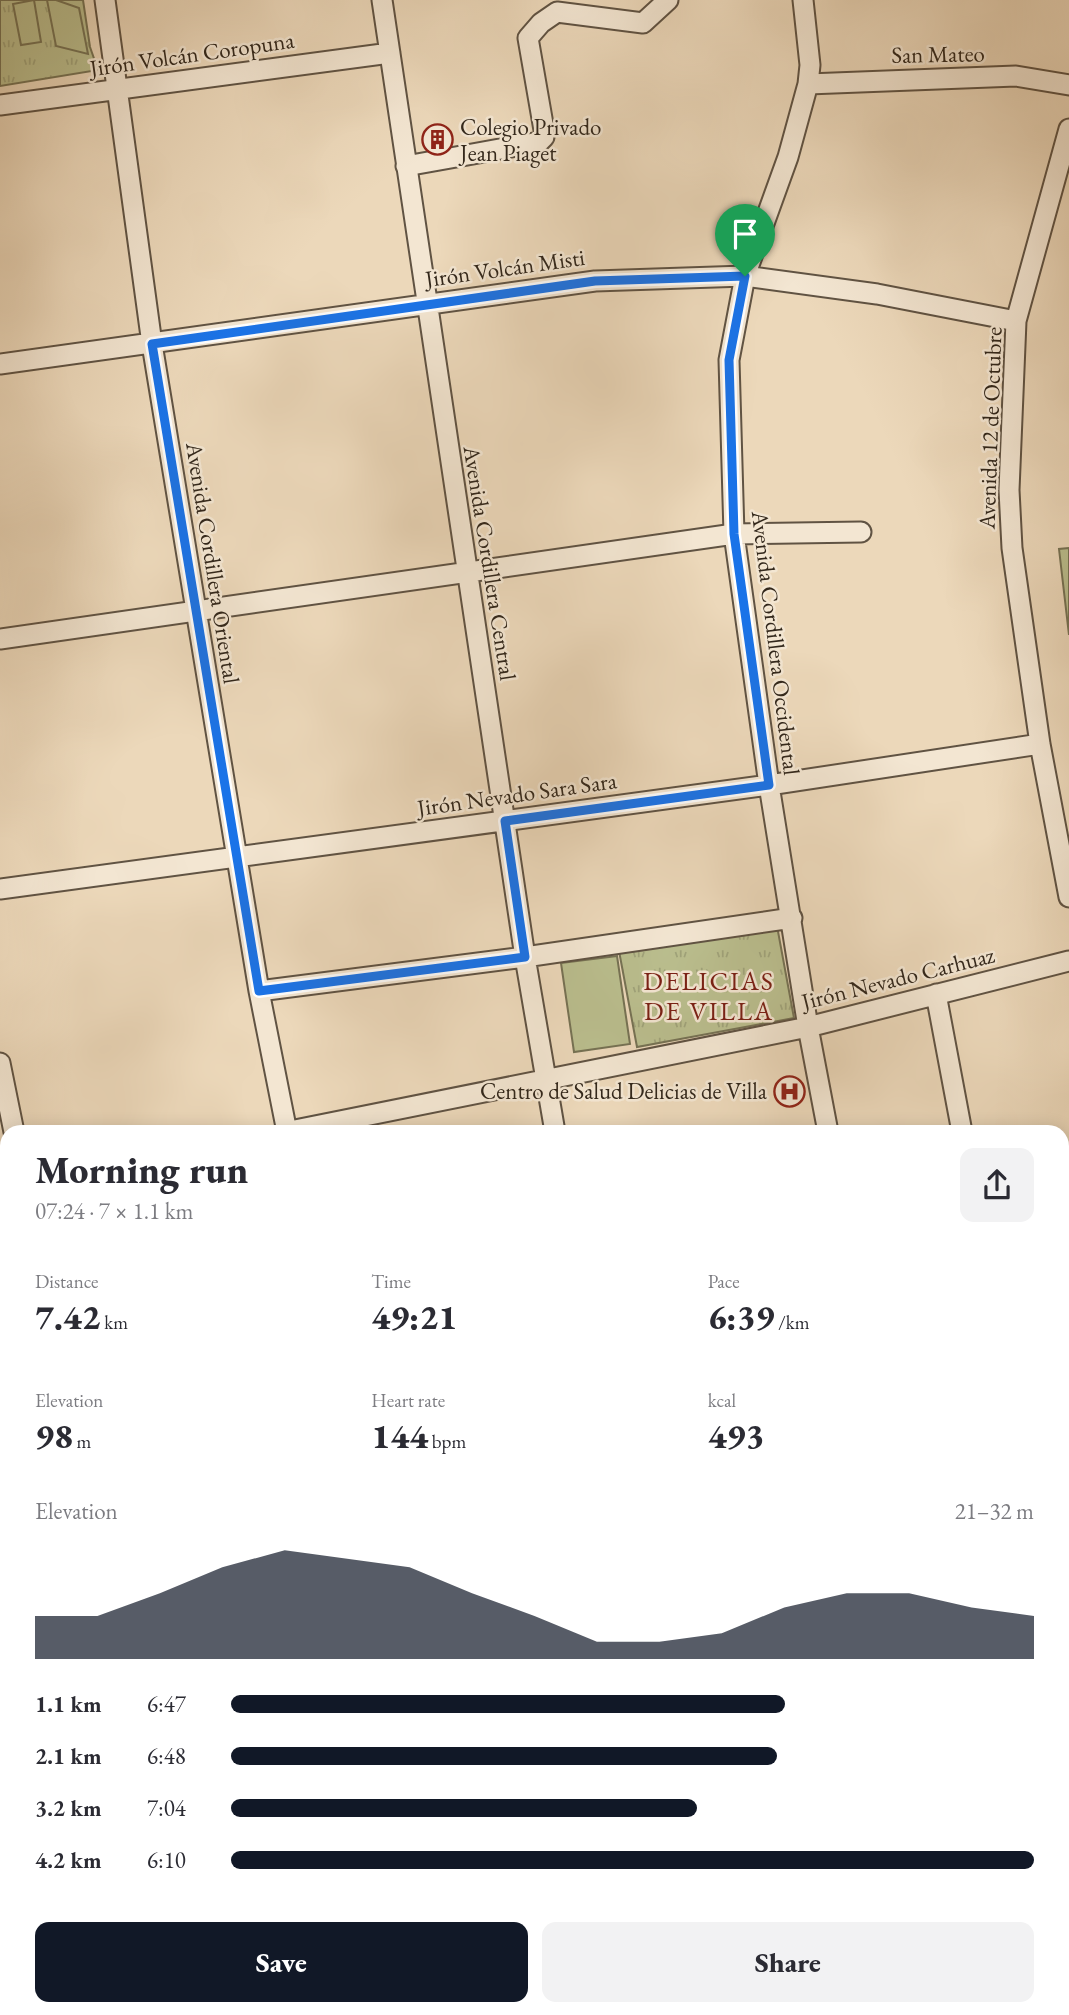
<!DOCTYPE html>
<html lang="en">
<head>
<meta charset="utf-8">
<style>
  :root { --surface:#fff; --page:#f2f2f3; --text:#2b2b33; --muted:#7c7c81; --accent:#111827 }
  body { margin:0; font-family:"EB Garamond",serif; background:var(--page); color:var(--text); height:100vh; display:flex; flex-direction:column; font-size:26px; white-space:nowrap }
  * { box-sizing:border-box; margin:0 }
  p { font-size:23px; color:var(--muted) }
  .icon { flex:none; width:38px; height:38px; fill:none; stroke:currentColor; stroke-width:2; stroke-linecap:round; stroke-linejoin:round }
  .map { position:relative; flex:1; overflow:hidden }
  .drawer { position:absolute; left:0px; top:1125px; width:1069px; height:891px; display:flex; flex-direction:column; background:var(--surface); border-radius:21px 21px 0 0; box-shadow:0 4px 18px #0003 }
  .drawer>* { flex:none }
  .pin { position:absolute; display:grid; place-items:center; width:60px; height:60px; color:#fff; margin:-72px -30px; border-radius:50% 50% 50% 0; rotate:-45deg; box-shadow:0 0 7px #0007 }
  .pin .icon { rotate:45deg }
  .round { display:grid; place-items:center; flex:none; width:74px; height:74px; border-radius:14px; background:var(--page) }
  .headline { display:flex; align-items:center; justify-content:space-between; height:119px; padding:0 35px }
  h1 { font-size:38px; font-weight:800; line-height:52px }
  .metrics { display:grid; grid-template-columns:repeat(3,1fr); gap:10px; height:119px; padding:7px 35px }
  .metrics div { display:grid; align-content:center }
  .metrics b { font-size:35px; font-weight:800 }
  .metrics small { font-size:19px; font-weight:400 }
  .metrics p { font-size:19px }
  .chart { height:196px; padding:14px 35px }
  .chart p { display:flex; justify-content:space-between }
  .chart svg { width:100%; height:126px; margin-top:7px; fill:var(--accent); opacity:.7 }
  .action { display:flex; gap:14px; margin-top:auto; padding:14px 35px }
  .action a { flex:1; height:80px; border-radius:14px; background:var(--accent); color:#fff; font-size:28px; font-weight:800; line-height:80px; text-align:center }
  .action a+a { background:var(--page); color:var(--text) }
  ul { padding:0 35px; list-style:none; font-size:23px }
  li { display:grid; grid-template-columns:112px 84px 1fr; align-items:center; height:52px }
  li i { height:18px; border-radius:9px; background:var(--accent) }
  .map>svg:first-child { display:block }
  .park { fill:url(#park-tufts); stroke:#767254; stroke-width:2 }
  .pitch { fill:#babe8e; stroke:#767254; stroke-width:2 }
  .lines { fill:none; stroke-linecap:round; stroke-linejoin:round }
  .minor-casing { stroke:#605343; stroke-width:23 }
  .minor { stroke:#f3e6d2; stroke-width:19 }
  .route-casing { stroke:#fff; stroke-width:14 }
  .route { stroke:#1a73e8; stroke-width:9 }
  .labels { text-anchor:middle; dominant-baseline:central; stroke-width:5; stroke-linejoin:round; paint-order:stroke }
  .street-label { font-size:23px; fill:#32271b; stroke:#f3e6d2 }
  .poi-label { font-size:23px; fill:#32271b; stroke:#f3e6d2; text-anchor:start }
  .quarter-label { font-size:26px; letter-spacing:2px; fill:#7a1f14; stroke:#f3e6d2 }
</style>
</head>
<body>
<div class="map">
<svg width="1069" height="2015" viewBox="0 0 1069 2015">
  <defs>
    <pattern id="park-tufts" width="24" height="20" patternUnits="userSpaceOnUse" patternTransform="scale(1.75)"><rect width="24" height="20" fill="#babe8e"/><path d="M3 7l-1-3M5 7V3M7 7l1-3M15 17l-1-3M17 17v-4M19 17l1-3" fill="none" stroke="#a0a37a"/></pattern>
  </defs>
  <rect width="100%" height="100%" fill="#ecd8ba"/>
  <filter id="stains"><feTurbulence type="fractalNoise" baseFrequency=".00286" numOctaves="4"/><feColorMatrix values="0 0 0 0 .2 0 0 0 0 .09 0 0 0 0 .02 0 0 0 .5 -.17"/></filter>
  <radialGradient id="worn" r=".72"><stop offset=".6" stop-color="#630" stop-opacity="0"/><stop offset="1" stop-color="#630" stop-opacity=".3"/></radialGradient>
  <path class="park" d="M 0,0 L 83,0 L 90,47 L 98,70 L 0,86 Z
    M 777,926 L 794,1018 L 637,1047 L 619,951 Z"/>
  <path class="pitch" d="M 34,0 L 41,42 L 21,45 L 13,4 Z
    M 47,0 L 56,0 L 79,8 L 88,54 L 56,46 Z
    M 1069,548 L 1069,635 L 1059,549 Z
    M 617,956 L 630,1044 L 574,1052 L 561,963 Z
    M 0,1634 L 7,1639 L 7,1674 L 0,1683 Z"/>
  <g class="lines">
    <defs>
      <path id="minor" d="M 105,0 L 152,344 L 259,991 L 287,1132
        M 382,0 L 525,957 L 555,1132
        M 803,0 L 810,65 L 808,84 L 788,157 L 745,276 L 729,360 L 734,534 L 769,785 L 808,1027 L 828,1132
        M 808,84 L 1016,76 L 1069,85
        M 0,105 L 390,53
        M 1069,129 L 1016,321 L 1009,490 L 1012,548 L 1040,744 L 1069,897
        M 406,166 L 539,142 L 544,137 L 544,130 L 528,38 L 541,23 L 557,12 L 643,23 L 668,0
        M 0,364 L 595,281 L 745,276 L 877,294 L 1016,321
        M 0,639 L 734,534 L 861,532
        M 0,889 L 769,785 L 1040,744
        M 259,991 L 525,957 L 792,918
        M 936,994 L 962,1132
        M 0,1063 L 14,1132
        M 285,1132 L 808,1027 L 1069,961
        M 0,1190 L 7,1188
        M 1062,1249 L 1069,1248
        M 0,1452 L 7,1450
        M 1062,1504 L 1069,1503
        M 1062,1640 L 1069,1639
        M 0,1718 L 7,1716
        M 1062,1792 L 1064,1792 L 1069,1816
        M 0,1987 L 7,1986
        M 1062,1992 L 1069,1992
        M 178,2009 L 178,2015
        M 453,2009 L 454,2015
        M 724,2009 L 725,2015
        M 992,2009 L 994,2015"/>
    </defs>
    <use href="#minor" class="minor-casing"/>
    <use href="#minor" class="minor"/>
  </g>
  <g class="lines">
    <defs>
      <path id="route" d="M 745,276 L 729,360 L 734,534 L 769,785 L 505,821 L 525,957 L 259,991 L 152,344 L 595,281 Z"/>
    </defs>
    <use href="#route" class="route-casing"/>
    <use href="#route" class="route"/>
  </g>
  <defs>
    <symbol id="building-ring" viewBox="-11 -11 22 22"><circle r="9.5" fill="#f3e6d2" stroke="#8f2418" stroke-width="1.5"/><path d="M-4-6H4V6H1V3H-1V6H-4ZM-2.5-4.3h1.7v1.8h-1.7ZM.8-4.3h1.7v1.8H.8ZM-2.5-1h1.7V.8h-1.7ZM.8-1h1.7V.8H.8Z" fill="#8f2418"/></symbol>
    <symbol id="hospital-ring" viewBox="-11 -11 22 22"><circle r="9.5" fill="#f3e6d2" stroke="#8f2418" stroke-width="1.5"/><path d="M-5-5h3v3.5h4V-5h3V5h-3V1.5h-4V5h-3Z" fill="#8f2418"/></symbol>
  </defs>
  <g fill-rule="evenodd">
    <use href="#building-ring" x="420" y="122" width="35" height="35"/>
    <use href="#hospital-ring" x="772" y="1074" width="35" height="35"/>
  </g>
  <g class="labels">
    <g class="street-label">
      <text transform="translate(192 54) rotate(-8)">Jirón Volcán Coropuna</text>
      <text transform="translate(938 54) rotate(-1)">San Mateo</text>
      <text transform="translate(505 268) rotate(-8)">Jirón Volcán Misti</text>
      <text transform="translate(990 428) rotate(-88)">Avenida 12 de Octubre</text>
      <text transform="translate(213 563) rotate(81)">Avenida Cordillera Oriental</text>
      <text transform="translate(490 563) rotate(81)">Avenida Cordillera Central</text>
      <text transform="translate(776 643) rotate(83)">Avenida Cordillera Occidental</text>
      <text transform="translate(517 794) rotate(-8)">Jirón Nevado Sara Sara</text>
      <text transform="translate(898 978) rotate(-14)">Jirón Nevado Carhuaz</text>
    </g>
    <g class="poi-label">
      <text x="460" y="127">Colegio Privado<tspan x="460" dy="26">Jean Piaget</tspan></text>
      <text x="767" y="1091" text-anchor="end">Centro de Salud Delicias de Villa</text>
    </g>
    <g class="quarter-label">
      <text x="709" y="981">DELICIAS<tspan x="709" dy="30">DE VILLA</tspan></text>
    </g>
  </g>
  <rect width="100%" height="100%" filter="url(#stains)"/>
  <rect width="100%" height="100%" fill="url(#worn)"/>
</svg>
<div class="pin" style="left:745px;top:276px;background:#1e9e55"><svg class="icon" aria-label="arrive" viewBox="0 0 24 24"><path d="M6 21V4h12l-3 4 3 4H6"/></svg></div>
<section class="drawer">
<div class="headline"><div><h1>Morning run</h1><p>07:24 · 7 × 1.1 km</p></div><a class="round"><svg class="icon" aria-label="share" viewBox="0 0 24 24"><path d="M12 15V3M7 8l5-5 5 5M5 13v7h14v-7"/></svg></a></div>
<div class="metrics">
<div><p>Distance</p><b>7.42<small> km</small></b></div>
<div><p>Time</p><b>49:21</b></div>
<div><p>Pace</p><b>6:39<small> /km</small></b></div>
</div>
<div class="metrics">
<div><p>Elevation</p><b>98<small> m</small></b></div>
<div><p>Heart rate</p><b>144<small> bpm</small></b></div>
<div><p>kcal</p><b>493</b></div>
</div>
<div class="chart"><p><span>Elevation</span>21–32 m</p>
<svg viewBox="0 0 160 44" preserveAspectRatio="none"><path d="M0 44V29L10 29L20 21L30 12L40 6L50 9L60 12L70 21L80 29L90 38L100 38L110 35L120 26L130 21L140 21L150 26L160 29V44z"/></svg>
</div>
<ul>
<li><b>1.1 km</b>6:47<i style="width:69%"></i></li>
<li><b>2.1 km</b>6:48<i style="width:68%"></i></li>
<li><b>3.2 km</b>7:04<i style="width:58%"></i></li>
<li><b>4.2 km</b>6:10<i style="width:100%"></i></li>
</ul>
<div class="action"><a>Save</a><a>Share</a></div>
</section>
</div>
</body>
</html>
